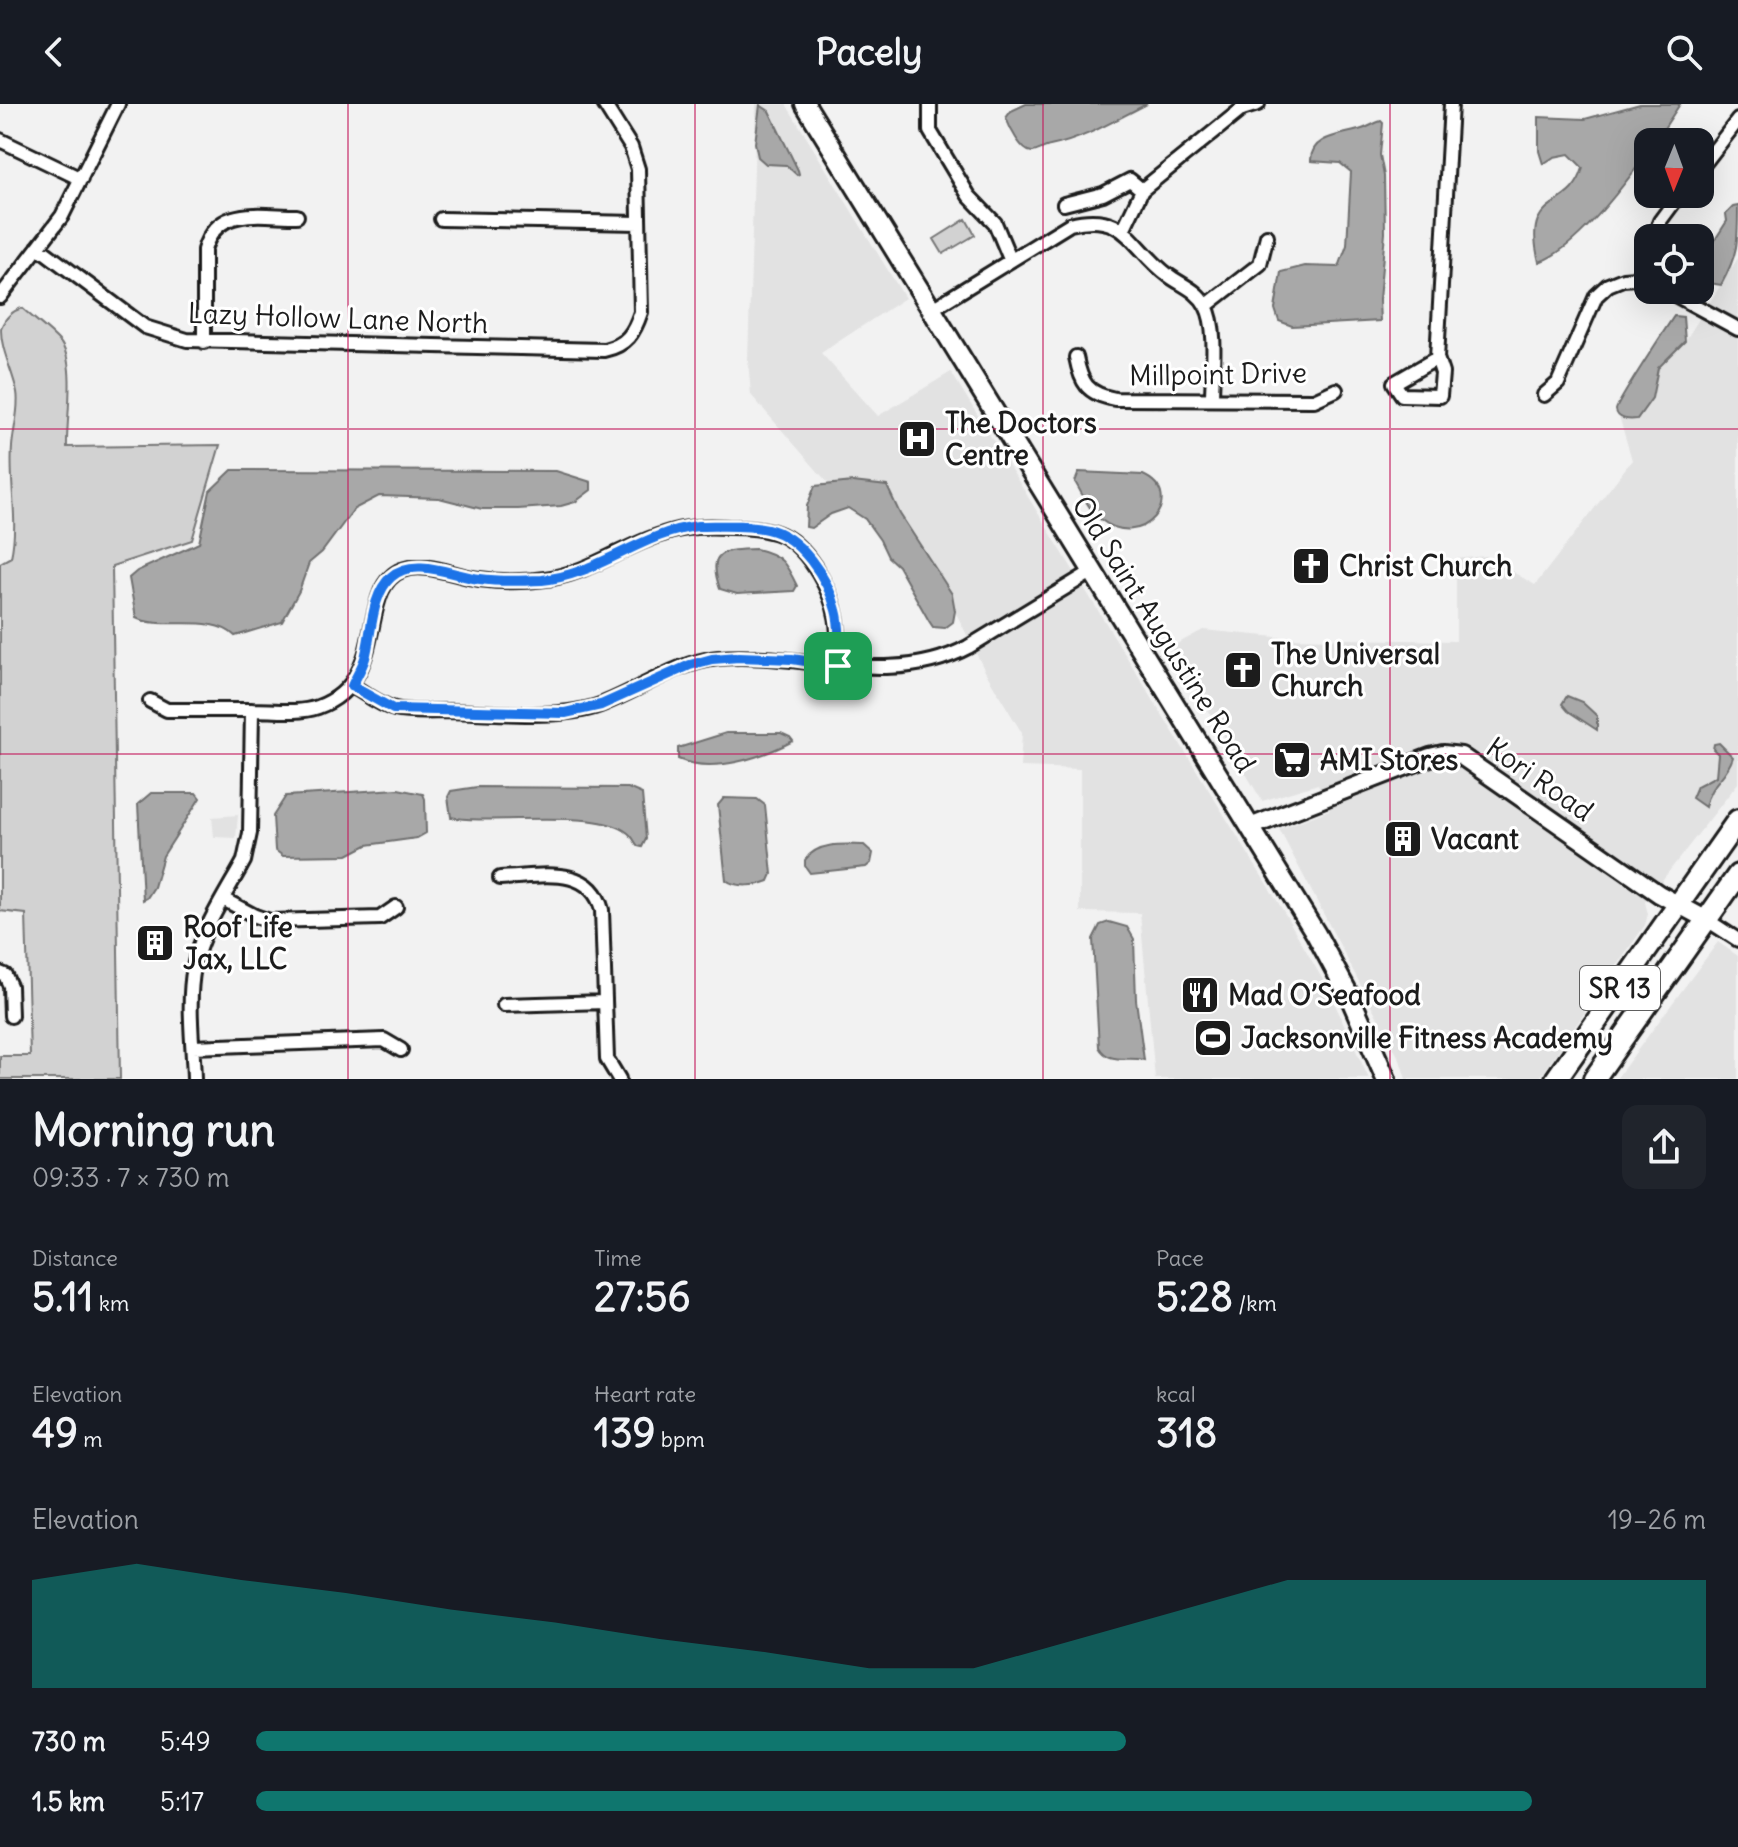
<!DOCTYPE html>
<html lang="en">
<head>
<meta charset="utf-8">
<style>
  :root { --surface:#171b24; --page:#20242c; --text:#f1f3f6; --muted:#9ea1a6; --accent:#0f766e }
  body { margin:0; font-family:Delius,sans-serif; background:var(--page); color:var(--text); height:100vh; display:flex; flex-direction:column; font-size:30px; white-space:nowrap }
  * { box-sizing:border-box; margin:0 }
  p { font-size:26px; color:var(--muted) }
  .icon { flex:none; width:44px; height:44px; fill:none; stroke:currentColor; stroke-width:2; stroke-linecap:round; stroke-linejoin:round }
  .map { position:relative; height:975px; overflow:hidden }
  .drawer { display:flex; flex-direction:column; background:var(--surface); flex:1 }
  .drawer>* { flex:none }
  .needle { width:52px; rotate:181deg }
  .buttons { position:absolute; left:1634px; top:24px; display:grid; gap:16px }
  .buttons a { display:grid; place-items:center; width:80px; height:80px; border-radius:16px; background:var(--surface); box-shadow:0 8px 32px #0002; font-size:40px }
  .pin { position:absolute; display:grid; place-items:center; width:68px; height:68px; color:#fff; margin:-34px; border-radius:16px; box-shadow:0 4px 12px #0006 }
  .round { display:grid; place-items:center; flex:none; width:84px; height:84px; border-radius:16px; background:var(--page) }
  .summary { display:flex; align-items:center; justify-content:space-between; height:136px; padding:0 32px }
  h1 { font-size:44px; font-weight:700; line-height:60px }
  .figures { display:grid; grid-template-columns:repeat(3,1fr); gap:12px; height:136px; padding:8px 32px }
  .figures div { display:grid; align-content:center }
  .figures b { font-size:40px; font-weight:700 }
  .figures small { font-size:22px; font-weight:400 }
  .figures p { font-size:22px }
  .chart { height:224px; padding:16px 32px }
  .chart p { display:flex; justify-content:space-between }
  .chart svg { width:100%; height:144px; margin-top:8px; fill:var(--accent); opacity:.7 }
  ul { padding:0 32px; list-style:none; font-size:26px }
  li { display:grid; grid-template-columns:128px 96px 1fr; align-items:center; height:60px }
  li i { height:20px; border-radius:10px; background:var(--accent) }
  header { display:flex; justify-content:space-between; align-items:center; height:104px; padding:0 32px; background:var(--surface); font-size:36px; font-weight:700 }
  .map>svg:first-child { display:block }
  .built { fill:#e2e2e2 }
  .green { fill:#d2d2d2; stroke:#777; stroke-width:2 }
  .water { fill:#a8a8a8; stroke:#707070; stroke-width:2 }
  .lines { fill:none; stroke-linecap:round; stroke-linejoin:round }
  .minor-casing { stroke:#1c1c1c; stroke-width:18 }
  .tertiary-casing { stroke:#1c1c1c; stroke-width:22 }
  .secondary-casing { stroke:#1c1c1c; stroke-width:24 }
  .primary-casing { stroke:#1c1c1c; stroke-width:26 }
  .minor { stroke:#fff; stroke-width:12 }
  .tertiary { stroke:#fff; stroke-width:16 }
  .secondary { stroke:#fff; stroke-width:18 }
  .primary { stroke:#fff; stroke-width:20 }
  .route-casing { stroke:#fff; stroke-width:16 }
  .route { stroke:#1a73e8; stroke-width:10 }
  .grid { fill:none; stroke:#c2185b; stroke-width:2; stroke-opacity:0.55 }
  .labels { text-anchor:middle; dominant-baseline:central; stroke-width:6; stroke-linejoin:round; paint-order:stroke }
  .shield { fill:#fff; stroke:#606060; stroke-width:2 }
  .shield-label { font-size:26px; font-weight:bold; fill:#1c1c1c }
  .street-label { font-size:28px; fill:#1c1c1c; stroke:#fff }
  .poi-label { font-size:28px; font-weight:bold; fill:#1c1c1c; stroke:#fff; text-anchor:start }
</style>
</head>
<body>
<header><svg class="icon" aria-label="back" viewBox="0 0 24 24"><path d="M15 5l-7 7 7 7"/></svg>Pacely<svg class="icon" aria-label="search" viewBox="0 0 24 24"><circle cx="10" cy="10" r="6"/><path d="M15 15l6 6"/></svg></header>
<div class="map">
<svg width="1738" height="975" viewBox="0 0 1738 975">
  <rect width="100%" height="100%" fill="#f2f2f2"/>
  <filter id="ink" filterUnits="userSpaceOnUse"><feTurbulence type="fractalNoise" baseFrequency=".0125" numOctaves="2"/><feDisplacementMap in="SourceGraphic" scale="16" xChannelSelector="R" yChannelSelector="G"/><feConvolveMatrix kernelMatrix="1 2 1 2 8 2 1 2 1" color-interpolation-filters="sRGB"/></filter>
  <g filter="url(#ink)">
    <path class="built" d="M 756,0 L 786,0 L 905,194 L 821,249 L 878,312 L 951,268 L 1284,808 L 1328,885 L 1369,975 L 1155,975 L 1140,809 L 1080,808 L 1080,665 L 1020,663 L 1022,629 L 986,569 L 955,507 L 952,490 L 900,410 L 888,383 L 853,378 L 829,380 L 751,291 L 748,256 Z
      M 1738,154 L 1738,679 L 1645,798 L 1648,810 L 1645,821 L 1539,975 L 1406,975 L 1400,956 L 1279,725 L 1329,706 L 1318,680 L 1262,697 L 1171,543 L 1203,526 L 1286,534 L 1456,537 L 1456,455 L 1486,452 L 1535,481 L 1632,356 L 1619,312 L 1628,316 L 1652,294 L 1658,264 L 1685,237 Z
      M 238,711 L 236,734 L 214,733 L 212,713 Z
      M 1718,838 L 1738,852 L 1738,975 L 1616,975 Z"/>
    <path class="green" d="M 966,115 L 975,131 L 943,150 L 934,135 Z
      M 22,204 C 34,215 49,226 60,238 C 77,259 66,316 67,343 L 220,341 L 192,436 L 112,462 L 120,975 L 0,975 L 0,952 L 30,952 L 26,810 L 0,807 L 0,459 L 11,453 C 19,417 9,380 12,343 C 13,326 20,305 17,288 C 13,268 0,244 1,224 C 5,214 12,207 22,204 Z"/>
    <path class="water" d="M 1026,0 L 1147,0 C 1115,16 1085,35 1050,42 C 1044,43 1037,48 1032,48 C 1021,48 1009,22 1006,14 L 1011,7 Z
      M 1640,0 L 1680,0 L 1655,38 L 1648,38 L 1648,48 C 1625,80 1576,146 1539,158 C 1521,87 1570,111 1583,64 L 1569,50 L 1554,53 L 1543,60 L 1539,47 L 1539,13 L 1585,15 Z
      M 760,1 L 769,7 L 798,66 L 799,70 L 797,71 L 786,61 L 766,60 L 758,53 L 755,39 Z
      M 1381,17 L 1383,19 L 1380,51 L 1384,72 L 1385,129 L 1379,196 L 1380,217 L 1292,222 L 1279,217 L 1275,205 L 1281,168 L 1305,162 L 1339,163 L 1347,141 L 1351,68 L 1340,59 L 1311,57 C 1310,31 1344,31 1362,25 C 1369,23 1374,19 1381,17 Z
      M 1738,102 C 1738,139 1738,150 1721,181 L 1703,178 L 1700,172 L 1704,164 L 1702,161 L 1704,153 L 1727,117 L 1726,110 L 1733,103 Z
      M 1674,212 L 1683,213 L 1685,237 L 1658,264 L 1652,294 L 1637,315 C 1630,316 1617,316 1616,306 C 1616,300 1666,224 1674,212 Z
      M 232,366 L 556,367 L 591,378 L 591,386 L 575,398 L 561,402 L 518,405 L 482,405 L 439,394 L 379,392 L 354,405 L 322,448 L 309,459 L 299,487 L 282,518 L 235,532 C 212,509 163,527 136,514 L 129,474 L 137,467 L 199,439 L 210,387 Z
      M 1079,368 L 1143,371 C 1188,391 1143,449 1100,415 C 1089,407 1082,389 1075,378 Z
      M 853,378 L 887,382 L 900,410 L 952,490 L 955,507 L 953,518 L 945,524 L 933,523 L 929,517 L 898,462 L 888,453 L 880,436 L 865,415 L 848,404 L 831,410 L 811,424 L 806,423 L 807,402 L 815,382 Z
      M 756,445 C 782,451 786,459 797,482 L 794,487 L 737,490 L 720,485 C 707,447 722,446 756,445 Z
      M 1567,592 L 1582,598 L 1597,612 L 1597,626 L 1568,607 L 1562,600 Z
      M 726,629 L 781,629 L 790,633 L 793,637 C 760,654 713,670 678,655 L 678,644 Z
      M 1719,639 L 1733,653 C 1726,675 1710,678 1705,703 L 1692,694 L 1697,682 L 1716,672 L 1718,650 L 1713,645 L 1714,640 Z
      M 477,683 L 628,684 L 642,690 L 646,735 L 642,743 L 638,742 C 635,739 634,735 631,732 C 606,702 490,722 451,713 L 448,693 L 451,687 Z
      M 398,685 L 423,690 L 425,695 L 426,729 L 417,734 L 367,741 L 348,751 L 283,752 L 275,746 L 273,712 L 286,692 Z
      M 151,689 L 196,689 L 200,694 L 163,752 L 154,783 L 147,794 L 143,796 L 138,700 Z
      M 724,694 L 757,695 L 765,701 L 772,770 L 769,777 C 757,782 736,784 726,776 L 718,701 Z
      M 864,741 L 873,749 L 871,759 L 866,763 L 810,769 L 805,762 L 805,756 C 817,738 844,740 864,741 Z
      M 1109,818 L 1127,823 L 1134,835 L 1136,896 L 1144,956 C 1128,952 1109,961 1099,943 L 1093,835 L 1100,821 Z"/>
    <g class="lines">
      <defs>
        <path id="minor" d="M 930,0 L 930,27 L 969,92 L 995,119 L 1010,155
          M 0,36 L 81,75
          M 1700,65 L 1738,16
          M 1064,100 L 1103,90 L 1130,76 L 1142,86
          M 441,115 L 639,119
          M 1123,126 L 1142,86 L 1242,5 L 1258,0
          M 1654,134 L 1660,117 L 1680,90
          M 38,143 L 145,223 L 187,236 L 604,246 C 627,241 634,229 641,208 L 638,65 L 631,43 L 604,0
          M 1666,186 L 1738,225
          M 0,193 L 62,112 L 118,0
          M 1206,202 L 1260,160 L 1267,132
          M 932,205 L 1070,120 C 1127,106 1131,144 1168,171 C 1181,181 1198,186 1206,202 C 1218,224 1212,270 1212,295
          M 204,238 L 204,146 C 217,101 259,112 297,112
          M 1076,253 C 1081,279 1087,290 1115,295 L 1314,296 L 1336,286
          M 1437,254 L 1394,279 L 1402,291 L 1440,292 L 1442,269 L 1437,254 L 1451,0
          M 1544,291 L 1558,279 L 1596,192 L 1608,181 L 1623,175 L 1648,173
          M 352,582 C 365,589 380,601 395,605 C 411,609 432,607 449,607 C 493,608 559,616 600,601 C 638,587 677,558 718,554 C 802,547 890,585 968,543 L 1093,467
          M 150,597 L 167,606 C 195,606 224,606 252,606 C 274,606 297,610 318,603 C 391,577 356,484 402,466 C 425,457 455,472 479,475 C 500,478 524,478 545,475 C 588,470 623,442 663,430 C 686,422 706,422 729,423 C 774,423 795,429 819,470 C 839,504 839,523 838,562
          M 500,774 C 538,773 590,759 602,806 L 607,955 L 619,975
          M 223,795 L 255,812 L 270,817 L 380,814 L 396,803
          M 1707,816 L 1738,836
          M 0,869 L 5,871 L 10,882 L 11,912
          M 504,901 L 605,898
          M 193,943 L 384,936 L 401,946
          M 194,975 C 193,939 187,899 194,863 C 201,826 226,790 244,757 L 250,729 L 252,606"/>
        <path id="tertiary" d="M 1250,723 L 1430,653 L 1443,650 L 1461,652 L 1659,790 L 1707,816"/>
        <path id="secondary" d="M 805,0 L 1316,830 L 1350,893 L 1386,975"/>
        <path id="primary" d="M 1556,975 L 1738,716
          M 1594,975 L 1738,771"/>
      </defs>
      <use href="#minor" class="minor-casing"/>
      <use href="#tertiary" class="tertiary-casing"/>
      <use href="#secondary" class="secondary-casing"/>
      <use href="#primary" class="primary-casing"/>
      <use href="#minor" class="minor"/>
      <use href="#tertiary" class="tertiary"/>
      <use href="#secondary" class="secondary"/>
      <use href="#primary" class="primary"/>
    </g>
  </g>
  <g class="lines" filter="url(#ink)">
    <defs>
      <path id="route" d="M 698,422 C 721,422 745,420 767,425 C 800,432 828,474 836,506 C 841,524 839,544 838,562 L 792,555 L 739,553 L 712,555 L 690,561 L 601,601 L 565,609 L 393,605 L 352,582 C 356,573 362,564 365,554 C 372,529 371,491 391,473 C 414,452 454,472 480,475 C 500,478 522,477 542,476 C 598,471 642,428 698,422 Z"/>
    </defs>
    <use href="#route" class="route-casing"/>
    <use href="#route" class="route"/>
  </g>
  <path class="grid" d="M 348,0 L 348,975M 695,0 L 695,975M 1043,0 L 1043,975M 1390,0 L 1390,975M 0,325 L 1738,325M 0,650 L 1738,650"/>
  <defs>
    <symbol id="hospital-square" viewBox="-11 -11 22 22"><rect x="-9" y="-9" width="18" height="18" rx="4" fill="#1c1c1c" stroke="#fff"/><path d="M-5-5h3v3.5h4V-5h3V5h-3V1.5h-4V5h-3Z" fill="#fff"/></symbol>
    <symbol id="church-square" viewBox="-11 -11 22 22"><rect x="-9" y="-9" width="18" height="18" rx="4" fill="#1c1c1c" stroke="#fff"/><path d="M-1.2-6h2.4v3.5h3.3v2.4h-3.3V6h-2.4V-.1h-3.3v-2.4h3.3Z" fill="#fff"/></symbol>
    <symbol id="supermarket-square" viewBox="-11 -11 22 22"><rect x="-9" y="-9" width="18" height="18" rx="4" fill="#1c1c1c" stroke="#fff"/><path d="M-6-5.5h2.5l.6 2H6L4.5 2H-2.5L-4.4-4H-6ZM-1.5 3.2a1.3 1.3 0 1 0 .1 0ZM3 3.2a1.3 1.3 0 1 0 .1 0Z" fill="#fff"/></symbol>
    <symbol id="building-square" viewBox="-11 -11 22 22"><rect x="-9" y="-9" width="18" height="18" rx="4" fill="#1c1c1c" stroke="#fff"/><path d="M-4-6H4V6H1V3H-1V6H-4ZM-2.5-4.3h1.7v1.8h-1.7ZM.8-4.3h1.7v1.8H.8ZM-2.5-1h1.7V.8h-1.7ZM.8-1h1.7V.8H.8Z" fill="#fff"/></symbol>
    <symbol id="restaurant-square" viewBox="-11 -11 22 22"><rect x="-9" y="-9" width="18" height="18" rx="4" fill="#1c1c1c" stroke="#fff"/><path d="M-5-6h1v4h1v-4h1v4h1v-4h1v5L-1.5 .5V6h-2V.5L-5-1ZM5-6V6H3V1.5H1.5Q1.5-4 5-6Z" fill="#fff"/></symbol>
    <symbol id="stadium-square" viewBox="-11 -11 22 22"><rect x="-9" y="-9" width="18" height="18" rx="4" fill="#1c1c1c" stroke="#fff"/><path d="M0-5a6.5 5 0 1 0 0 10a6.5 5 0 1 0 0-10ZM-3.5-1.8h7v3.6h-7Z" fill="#fff"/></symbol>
  </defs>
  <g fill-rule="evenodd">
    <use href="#hospital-square" x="895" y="313" width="44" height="44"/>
    <use href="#church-square" x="1289" y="440" width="44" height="44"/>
    <use href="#church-square" x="1221" y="544" width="44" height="44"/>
    <use href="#supermarket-square" x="1270" y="634" width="44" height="44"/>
    <use href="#building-square" x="1381" y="713" width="44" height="44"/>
    <use href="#building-square" x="133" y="817" width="44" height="44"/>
    <use href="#restaurant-square" x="1178" y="869" width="44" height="44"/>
    <use href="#stadium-square" x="1191" y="912" width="44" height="44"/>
  </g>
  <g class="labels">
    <rect class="shield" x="1580" y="862" width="80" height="44" rx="6"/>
    <g class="shield-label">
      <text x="1620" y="884">SR 13</text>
    </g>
    <g class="street-label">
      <text transform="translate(338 214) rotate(2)">Lazy Hollow Lane North</text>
      <text transform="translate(1218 270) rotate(-1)">Millpoint Drive</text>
      <text transform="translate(1164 530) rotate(58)">Old Saint Augustine Road</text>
      <text transform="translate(1540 675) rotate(35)">Kori Road</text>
    </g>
    <g class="poi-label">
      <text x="945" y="319">The Doctors<tspan x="945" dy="32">Centre</tspan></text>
      <text x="1339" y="462">Christ Church</text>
      <text x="1271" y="550">The Universal<tspan x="1271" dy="32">Church</tspan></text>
      <text x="1320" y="656">AMI Stores</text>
      <text x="1431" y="735">Vacant</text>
      <text x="183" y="823">Roof Life<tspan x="183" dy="32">Jax, LLC</tspan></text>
      <text x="1228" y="891">Mad O’Seafood</text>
      <text x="1241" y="934">Jacksonville Fitness Academy</text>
    </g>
  </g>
</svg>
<div class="buttons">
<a><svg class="needle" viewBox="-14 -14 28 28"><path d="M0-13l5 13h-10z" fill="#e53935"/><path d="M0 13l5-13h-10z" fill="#9ea1a6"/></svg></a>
<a><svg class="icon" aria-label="locate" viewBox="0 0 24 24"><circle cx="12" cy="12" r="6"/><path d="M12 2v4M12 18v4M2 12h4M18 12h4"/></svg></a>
</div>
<div class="pin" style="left:838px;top:562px;background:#1e9e55"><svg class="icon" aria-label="arrive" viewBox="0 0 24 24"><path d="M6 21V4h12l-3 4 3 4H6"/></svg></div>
</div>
<section class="drawer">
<div class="summary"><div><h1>Morning run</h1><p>09:33 · 7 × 730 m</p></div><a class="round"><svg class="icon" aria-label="share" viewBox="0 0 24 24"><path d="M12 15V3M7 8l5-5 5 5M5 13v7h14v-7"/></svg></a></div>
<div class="figures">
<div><p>Distance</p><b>5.11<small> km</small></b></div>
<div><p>Time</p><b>27:56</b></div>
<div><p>Pace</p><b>5:28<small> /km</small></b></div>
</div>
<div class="figures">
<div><p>Elevation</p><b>49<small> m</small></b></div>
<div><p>Heart rate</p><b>139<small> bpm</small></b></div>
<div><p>kcal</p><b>318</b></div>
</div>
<div class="chart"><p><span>Elevation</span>19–26 m</p>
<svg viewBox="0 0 160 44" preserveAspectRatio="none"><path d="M0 44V11L10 6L20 11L30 15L40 20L50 24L60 29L70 33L80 38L90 38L100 29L110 20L120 11L130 11L140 11L150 11L160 11V44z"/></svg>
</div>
<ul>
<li><b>730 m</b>5:49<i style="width:60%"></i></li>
<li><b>1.5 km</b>5:17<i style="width:88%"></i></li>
</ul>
</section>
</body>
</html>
